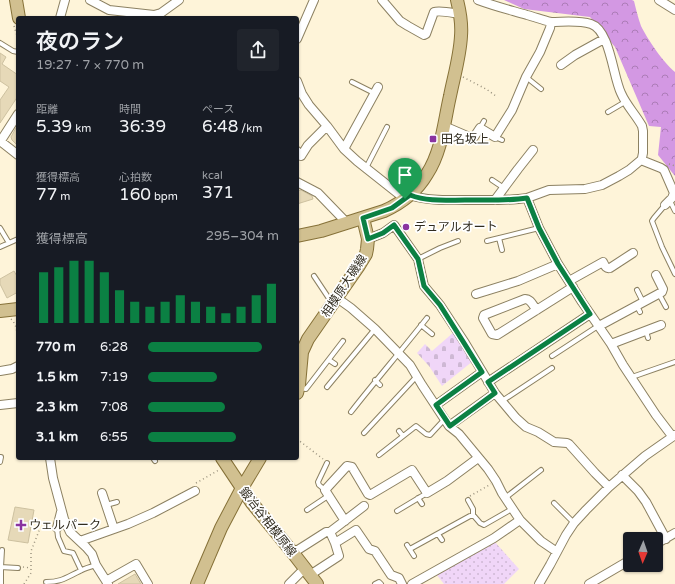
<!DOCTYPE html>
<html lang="ja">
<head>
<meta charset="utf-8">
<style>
  :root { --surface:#171b24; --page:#20242c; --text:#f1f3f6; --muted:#9ea1a6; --accent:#0b8043 }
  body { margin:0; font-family:"Varela Round","Noto Sans JP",sans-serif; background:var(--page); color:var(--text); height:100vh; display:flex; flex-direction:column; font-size:15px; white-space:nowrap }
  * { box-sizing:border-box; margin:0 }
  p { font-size:13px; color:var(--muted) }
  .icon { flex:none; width:22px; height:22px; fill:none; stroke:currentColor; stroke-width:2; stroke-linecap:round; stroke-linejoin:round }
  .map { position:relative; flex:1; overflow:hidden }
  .details { position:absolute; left:16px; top:16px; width:283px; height:444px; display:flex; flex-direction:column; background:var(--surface); border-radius:4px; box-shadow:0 1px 3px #0004 }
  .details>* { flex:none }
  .needle { width:26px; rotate:182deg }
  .controls { position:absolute; left:623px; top:532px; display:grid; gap:8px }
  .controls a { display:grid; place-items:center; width:40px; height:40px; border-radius:4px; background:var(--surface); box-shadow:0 1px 3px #0004; font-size:20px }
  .pin { position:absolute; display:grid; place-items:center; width:34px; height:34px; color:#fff; margin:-41px -17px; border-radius:50% 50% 50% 0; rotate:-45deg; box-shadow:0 0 4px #0007 }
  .pin .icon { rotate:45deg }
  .round { display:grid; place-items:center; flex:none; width:42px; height:42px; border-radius:4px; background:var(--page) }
  .summary { display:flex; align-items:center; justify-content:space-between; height:68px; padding:0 20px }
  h1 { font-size:22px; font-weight:600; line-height:30px }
  .stats { display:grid; grid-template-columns:repeat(3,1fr); gap:6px; height:68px; padding:4px 20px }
  .stats div { display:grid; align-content:center }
  .stats b { font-size:17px; font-weight:600 }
  .stats small { font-size:11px; font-weight:400 }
  .stats p { font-size:11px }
  .chart { height:112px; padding:8px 20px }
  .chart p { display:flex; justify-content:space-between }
  .chart svg { width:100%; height:72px; margin-top:4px; stroke:var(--accent); stroke-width:6 }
  ul { padding:0 20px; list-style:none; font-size:13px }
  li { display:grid; grid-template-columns:64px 48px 1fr; align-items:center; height:30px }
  li i { height:10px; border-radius:5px; background:var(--accent) }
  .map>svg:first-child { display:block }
  .forest { fill:url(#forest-crowns) }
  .cemetery { fill:url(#cemetery-stones) }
  .park { fill:url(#park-dots) }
  .building { fill:#e6d9b8; stroke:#cdc1a0 }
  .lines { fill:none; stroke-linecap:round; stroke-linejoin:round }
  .service-casing { stroke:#8c8162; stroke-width:6 }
  .minor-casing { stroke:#8c8162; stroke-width:10 }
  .primary-casing { stroke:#867138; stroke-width:14 }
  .path { stroke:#9b937f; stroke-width:1.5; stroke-dasharray:1 3; stroke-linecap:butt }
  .service { stroke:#fff; stroke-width:4 }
  .minor { stroke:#fff; stroke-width:8 }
  .primary { stroke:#d1c090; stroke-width:12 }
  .route-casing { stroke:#fff; stroke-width:8 }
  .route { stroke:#0b8043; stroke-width:5 }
  .poi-dot { fill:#8a33a0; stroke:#fff; stroke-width:1.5 }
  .labels { text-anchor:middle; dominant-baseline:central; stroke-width:3.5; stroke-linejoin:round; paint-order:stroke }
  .poi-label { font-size:12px; fill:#312c1f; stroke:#fff; text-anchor:start }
  .street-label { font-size:12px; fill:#312c1f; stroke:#fff }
</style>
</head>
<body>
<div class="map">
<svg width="675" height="584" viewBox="0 0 675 584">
  <defs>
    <pattern id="forest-crowns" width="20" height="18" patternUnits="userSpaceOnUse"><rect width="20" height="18" fill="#d398e3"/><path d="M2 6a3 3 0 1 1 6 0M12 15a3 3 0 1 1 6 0" fill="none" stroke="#ac7cb7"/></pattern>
    <pattern id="cemetery-stones" width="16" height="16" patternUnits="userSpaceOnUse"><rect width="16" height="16" fill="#f0d6f8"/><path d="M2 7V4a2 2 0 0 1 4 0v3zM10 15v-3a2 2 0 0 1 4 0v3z" fill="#ceb8d4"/></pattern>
    <pattern id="park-dots" width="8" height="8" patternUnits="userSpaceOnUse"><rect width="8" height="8" fill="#f0d6f8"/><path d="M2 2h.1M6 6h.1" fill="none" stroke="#ceb8d4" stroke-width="1.8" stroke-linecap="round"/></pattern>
  </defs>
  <rect width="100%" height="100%" fill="#fef4d9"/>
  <path class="forest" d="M 504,0 L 632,0 L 634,1 C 636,9 638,18 641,26 C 648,40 663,62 675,72 L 675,176 L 658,155 L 661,127 L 649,126 L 615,47 L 590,17 L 524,9 Z"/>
  <path class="cemetery" d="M 454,332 L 473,361 L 442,386 L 429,366 L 417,353 L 425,344 L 432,351 Z"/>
  <path class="park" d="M 495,542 L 519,569 L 504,584 L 444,584 L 436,574 Z"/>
  <path class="building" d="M 0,53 L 6,57 L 2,64 L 18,75 L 18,96 L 0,123 L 0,100 L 9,87 L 0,81 Z
    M 18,124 L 18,146 L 12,140 L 11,137 Z
    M 301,190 L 312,196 L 313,199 L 297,204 L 297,191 Z
    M 14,271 L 18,278 L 18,292 L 7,298 L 0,284 L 0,279 Z
    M 15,507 L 34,510 L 28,543 L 8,540 Z
    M 135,574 L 141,584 L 118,584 Z"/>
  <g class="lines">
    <defs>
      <path id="service" d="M 0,43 L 13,51 L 18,52
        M 526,77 L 541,89
        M 352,82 L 374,93
        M 608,112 L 625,102
        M 480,128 L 484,121
        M 495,137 L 502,140
        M 366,168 L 387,127
        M 492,180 L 504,188
        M 670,201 L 675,211
        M 665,205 L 654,218 L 652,221 L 662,247 L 675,274
        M 0,228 L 9,243
        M 499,238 L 502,250
        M 487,241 L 539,228
        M 0,247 L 18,239
        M 418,259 L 440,248 L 458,241
        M 314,276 L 330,300 L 332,302
        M 637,290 L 643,302
        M 659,294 L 666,307
        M 637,306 L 640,312
        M 421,325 L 432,334
        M 646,331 L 648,338
        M 552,356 L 598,326
        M 329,360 L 335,364
        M 632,377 L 675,362
        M 375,380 L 380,385
        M 327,387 L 375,329
        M 300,388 L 306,389 L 343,341
        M 502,401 L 552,368
        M 351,412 C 376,380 402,350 427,318
        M 399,431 L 403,436
        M 364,433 L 416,377
        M 379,455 L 416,426 L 426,434 L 430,435 L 442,422 L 445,421
        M 0,457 L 1,457 L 0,462
        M 153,458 L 155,461
        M 325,490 L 319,485 L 318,482 L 327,463
        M 418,498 L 422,504
        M 505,498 L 541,470
        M 468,500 L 473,509 L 473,515
        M 554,503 L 574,523
        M 106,505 L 117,502
        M 307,510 L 328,496
        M 397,511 L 427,493
        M 57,528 L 58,537 L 64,551 L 73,553 L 81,570
        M 438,534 L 442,540
        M 407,545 L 414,556
        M 410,549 L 470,516 L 474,516 L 480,523 L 484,525 L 512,509
        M 0,567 L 18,568
        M 46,582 C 62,582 67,577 80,571 C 85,568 91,567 96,565
        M 1,584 L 1,567 L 2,550
        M 375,584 L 379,582 L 381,584"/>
      <path id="minor" d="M 90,0 L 109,10 L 154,15 L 161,13 L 179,0
        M 382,0 L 400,21 L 408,26 L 424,35 L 426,34 L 434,12 C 440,10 453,13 460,14
        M 659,0 L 675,10
        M 60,18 L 65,0
        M 297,39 L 314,0
        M 561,65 L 575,55 L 604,39
        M 297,81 L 302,94 L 309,105 L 327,126 L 344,149 L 357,161 L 405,199
        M 444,126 L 472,138 L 474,137 L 480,128 L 495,137 L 512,110 L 526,77 L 540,52 L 550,28 L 551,22 C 542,20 535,17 527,15 C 510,10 494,6 478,0
        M 0,141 L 18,155
        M 0,142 L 18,114
        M 344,149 L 378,87
        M 297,151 L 301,156 L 308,145 L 327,126
        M 641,160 L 661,168 L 664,170 L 674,193 L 672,198 L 665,205
        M 297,182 L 318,193 L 347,223
        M 410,195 C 428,201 447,200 465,200 C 486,200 507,201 527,198 L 539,228 L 558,264 L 582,302 L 611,344 L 623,365 L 656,415 L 672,436
        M 527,198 L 549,190 L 585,189 L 602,185 L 619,176 L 629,170 L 641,160 L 642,158 L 643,153 L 643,131 L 642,126 C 636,115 626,105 621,93 C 613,77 610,30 591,24 C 578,20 564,22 551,22
        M 495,200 L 518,169 L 533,150
        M 368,239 L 383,233 L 394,225 L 418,259 L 424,286 L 440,305 L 465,343 L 495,393 L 516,418 L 526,427 L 538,432 L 554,442 L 567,443 L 569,444 L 595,473 L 609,487
        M 569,281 L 603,262 C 605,266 606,269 610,268 L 633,253
        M 476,294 L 518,281 L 558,264
        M 337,298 L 351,308 L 375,329 L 410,365 L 422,385 L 449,426 L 459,434 L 488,469 L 496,481 L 502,493 L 520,520 L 541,541 L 557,552
        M 537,310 C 533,306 531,299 525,299 L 484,315 L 483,318 L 492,334 L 497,335 L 573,287
        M 599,326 L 662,292 L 663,289 L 656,275
        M 611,344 L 661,325
        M 0,371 L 12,369 L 18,366
        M 488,382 L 590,314
        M 0,405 L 18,403
        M 436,405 L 482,372
        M 449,426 L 495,393
        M 50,458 L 53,478 L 64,519 L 70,532 L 86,547 L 92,554 L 96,565 L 108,584
        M 622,475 L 638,491 L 646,502 L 666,539
        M 102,493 L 114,529
        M 345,521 L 325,490 L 347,466 L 352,467 L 368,494 L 370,495 L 412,470 L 427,493 L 447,481 L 478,458
        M 57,528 L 61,512
        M 80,541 L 128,524 L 153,513 L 195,491
        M 335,543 L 356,530 L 369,549 L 375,551 L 391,575 L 399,578 L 402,584
        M 656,544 L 675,533
        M 293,553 L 326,532 L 330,532
        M 310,575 L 339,556 L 335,543 L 330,532 L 364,506
        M 106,581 L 136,564 L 148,584
        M 289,584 L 305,568
        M 412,584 L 494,538 L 520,520
        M 539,584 L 550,565 L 566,535 L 574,523 L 586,510 L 609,487 L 645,456 L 675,435
        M 589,584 L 630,560"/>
      <path id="primary" d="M 16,0 L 19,18
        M 297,236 L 321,231 L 384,211 C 402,203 417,191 427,174 C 442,151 444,122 450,96 C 454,76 460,56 461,36 C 462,24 460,12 457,0
        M 0,311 L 18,309
        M 297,393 L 299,385 L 302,352 L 308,339 L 358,267 L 366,254 L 367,249 L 368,239 L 363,218
        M 222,458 L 252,503 L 293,553 L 317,584
        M 197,584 L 221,528 L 242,488 L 260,458"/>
    </defs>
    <use href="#service" class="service-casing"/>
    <use href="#minor" class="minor-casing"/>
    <use href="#primary" class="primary-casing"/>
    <path class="path" d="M 14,26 L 18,39
      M 463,77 L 486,89 L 496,96
      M 669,164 L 675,166
      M 11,319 C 20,328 15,337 18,348
      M 297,439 L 323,459
      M 196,483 L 219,470
      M 470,496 L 491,484
      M 23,567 L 31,568
      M 24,584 L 31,573 L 31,551 L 39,531 L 45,525 L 49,526"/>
    <use href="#service" class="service"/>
    <use href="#minor" class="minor"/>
    <use href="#primary" class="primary"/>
  </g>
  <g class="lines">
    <defs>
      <path id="route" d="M 410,195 C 428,202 447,200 465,200 C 486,200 507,201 527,198 L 539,228 L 558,264 L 590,314 L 488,382 L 495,393 L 450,426 L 436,405 L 482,372 L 464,343 L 440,305 L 424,286 L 418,259 L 394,225 L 383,233 L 368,239 L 363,218 L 392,208 Z"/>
    </defs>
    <use href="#route" class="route-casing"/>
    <use href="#route" class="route"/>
  </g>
  <g class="poi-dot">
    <rect x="429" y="135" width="8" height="8" rx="2"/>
    <circle cx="406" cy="227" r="4"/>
    <path d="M19 519h4v4h4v4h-4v4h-4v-4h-4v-4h4z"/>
  </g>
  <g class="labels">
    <g class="poi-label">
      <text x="441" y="139">田名坂上</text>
      <text x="414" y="227">デュアルオート</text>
      <text x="29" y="525">ウェルパーク</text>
    </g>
    <g class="street-label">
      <text transform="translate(344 286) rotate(-57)">相模原大磯線</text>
      <text transform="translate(268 522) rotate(52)">鍛冶谷相模原線</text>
    </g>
  </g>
</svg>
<div class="controls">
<a><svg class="needle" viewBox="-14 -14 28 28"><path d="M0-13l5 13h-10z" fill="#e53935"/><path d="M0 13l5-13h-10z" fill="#9ea1a6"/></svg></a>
</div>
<div class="pin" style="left:405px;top:199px;background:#1e9e55"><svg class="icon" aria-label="arrive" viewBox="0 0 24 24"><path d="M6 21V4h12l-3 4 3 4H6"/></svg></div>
<section class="details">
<div class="summary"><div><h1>夜のラン</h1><p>19:27 · 7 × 770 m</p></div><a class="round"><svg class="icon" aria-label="share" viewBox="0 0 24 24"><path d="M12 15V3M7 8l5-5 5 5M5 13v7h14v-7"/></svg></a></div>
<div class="stats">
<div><p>距離</p><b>5.39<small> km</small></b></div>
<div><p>時間</p><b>36:39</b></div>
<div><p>ペース</p><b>6:48<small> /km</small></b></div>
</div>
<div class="stats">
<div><p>獲得標高</p><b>77<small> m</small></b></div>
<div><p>心拍数</p><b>160<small> bpm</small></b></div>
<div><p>kcal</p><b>371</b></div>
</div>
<div class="chart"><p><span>獲得標高</span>295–304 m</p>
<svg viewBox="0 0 160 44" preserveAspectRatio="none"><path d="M5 44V13M15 44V10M25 44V6M35 44V6M45 44V13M55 44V24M65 44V31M75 44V34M85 44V31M95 44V27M105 44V31M115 44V34M125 44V38M135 44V34M145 44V27M155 44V20"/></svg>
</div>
<ul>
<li><b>770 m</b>6:28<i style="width:87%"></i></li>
<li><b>1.5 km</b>7:19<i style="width:53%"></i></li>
<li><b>2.3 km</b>7:08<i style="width:59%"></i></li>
<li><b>3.1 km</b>6:55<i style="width:67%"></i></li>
</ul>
</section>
</div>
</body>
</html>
